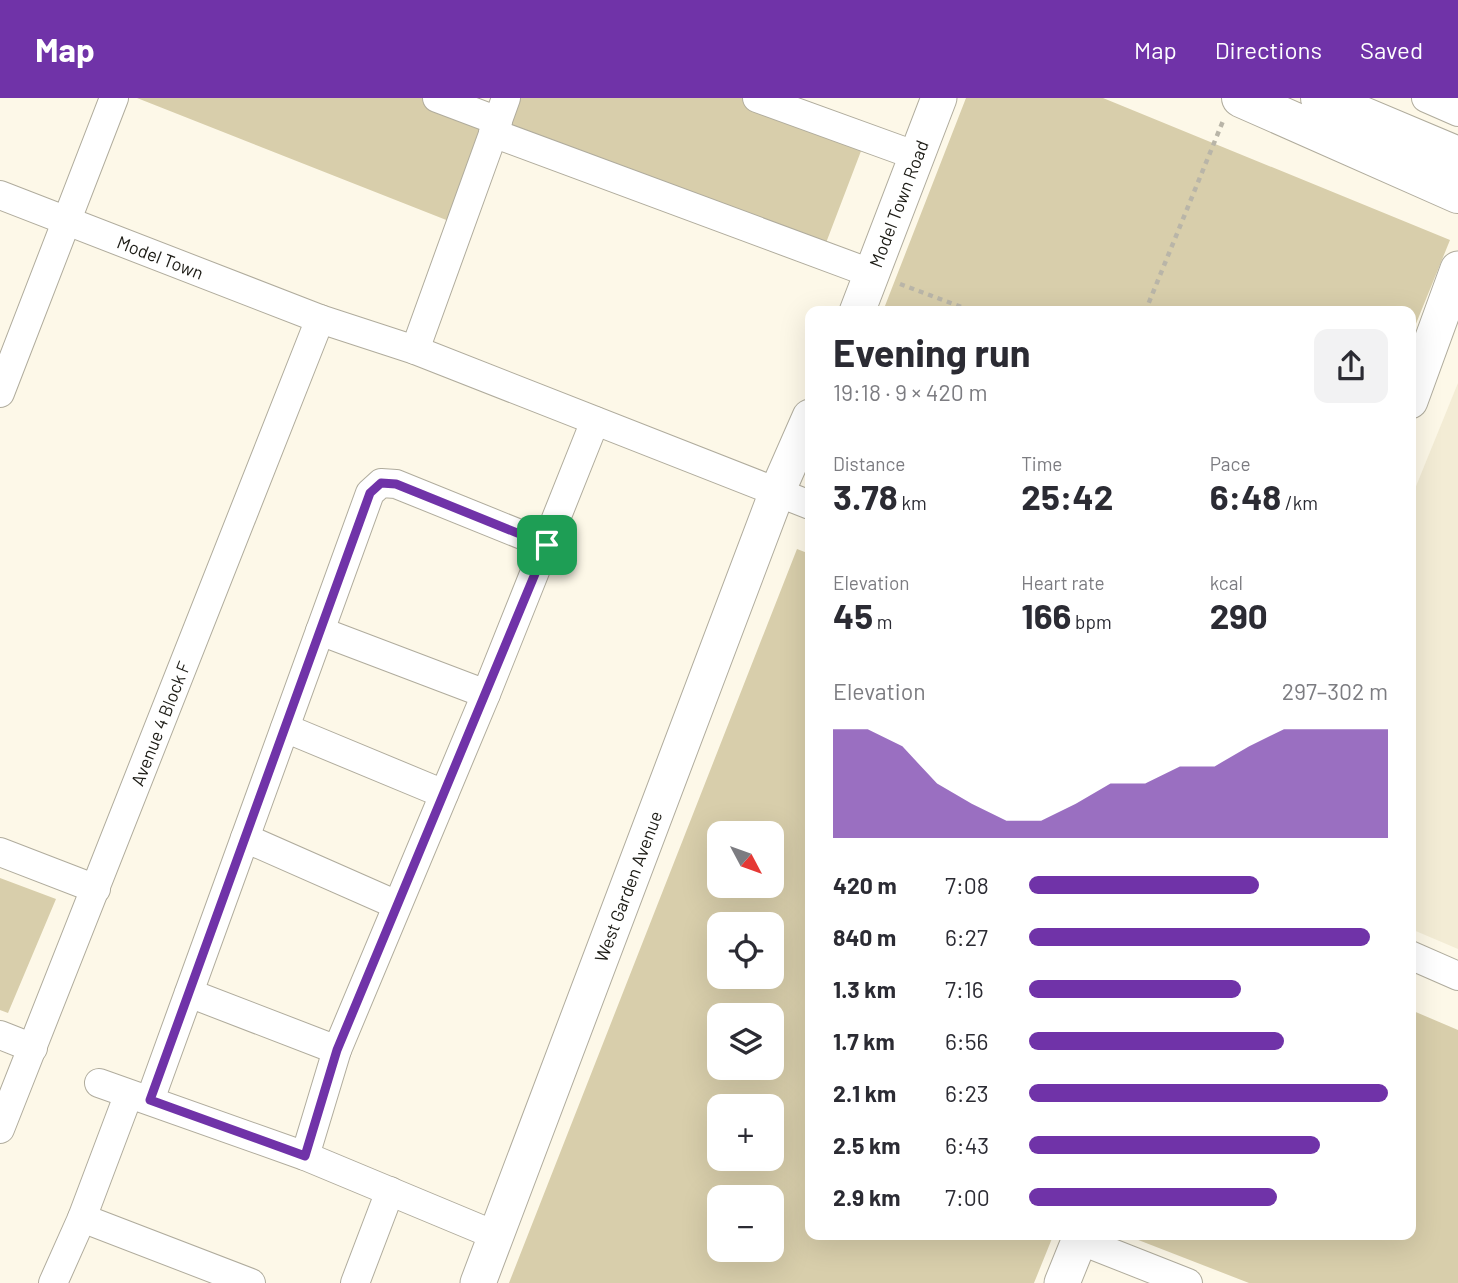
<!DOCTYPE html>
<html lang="en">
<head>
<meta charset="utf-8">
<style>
  :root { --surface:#fff; --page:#f2f2f3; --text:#2b2b33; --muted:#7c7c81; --accent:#7033a8 }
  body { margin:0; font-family:Barlow,sans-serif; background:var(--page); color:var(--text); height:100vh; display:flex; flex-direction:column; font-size:26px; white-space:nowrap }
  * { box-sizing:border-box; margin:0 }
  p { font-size:23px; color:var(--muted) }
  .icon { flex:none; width:38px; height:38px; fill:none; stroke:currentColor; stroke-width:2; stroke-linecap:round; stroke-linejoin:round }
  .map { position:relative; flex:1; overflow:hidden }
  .details { position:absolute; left:805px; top:208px; width:611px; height:934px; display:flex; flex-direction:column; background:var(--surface); border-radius:14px; box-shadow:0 7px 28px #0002 }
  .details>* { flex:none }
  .needle { width:46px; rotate:131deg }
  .tools { position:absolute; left:707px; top:723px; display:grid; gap:14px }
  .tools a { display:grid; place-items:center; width:77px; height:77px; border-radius:14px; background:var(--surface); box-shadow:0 7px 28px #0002; font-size:35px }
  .pin { position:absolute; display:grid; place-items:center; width:60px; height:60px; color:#fff; margin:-30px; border-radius:14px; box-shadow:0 4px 10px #0006 }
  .round { display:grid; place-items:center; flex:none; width:74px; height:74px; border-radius:14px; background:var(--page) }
  .overview { display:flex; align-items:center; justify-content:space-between; height:119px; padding:0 28px }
  h1 { font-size:38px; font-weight:700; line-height:52px }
  .figures { display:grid; grid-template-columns:repeat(3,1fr); gap:10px; height:119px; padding:7px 28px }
  .figures div { display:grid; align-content:center }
  .figures b { font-size:35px; font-weight:700 }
  .figures small { font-size:19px; font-weight:400 }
  .figures p { font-size:19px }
  .chart { height:196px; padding:14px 28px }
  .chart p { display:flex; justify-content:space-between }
  .chart svg { width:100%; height:126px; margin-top:7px; fill:var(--accent); opacity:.7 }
  ul { padding:0 28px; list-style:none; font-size:23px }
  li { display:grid; grid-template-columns:112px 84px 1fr; align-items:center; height:52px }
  li i { height:18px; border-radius:9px; background:var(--accent) }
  header { display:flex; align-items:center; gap:42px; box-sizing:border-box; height:98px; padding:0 35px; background:var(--accent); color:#fff }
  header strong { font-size:33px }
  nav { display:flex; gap:38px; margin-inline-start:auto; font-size:24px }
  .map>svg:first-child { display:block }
  .built { fill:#f3ecd5 }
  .green { fill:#d8ceab; fill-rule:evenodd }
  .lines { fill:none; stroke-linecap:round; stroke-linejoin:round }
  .minor-casing { stroke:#b0ac9d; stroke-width:30 }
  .tertiary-casing { stroke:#b0ac9d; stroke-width:37 }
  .secondary-casing { stroke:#b0ac9d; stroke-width:40 }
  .path { stroke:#b9b5a8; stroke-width:4.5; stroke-dasharray:5 5; stroke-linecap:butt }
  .minor { stroke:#fff; stroke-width:28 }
  .tertiary { stroke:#fff; stroke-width:35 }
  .secondary { stroke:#fff; stroke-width:38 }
  .route-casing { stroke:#fff; stroke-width:14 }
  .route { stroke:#7033a8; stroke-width:9 }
  .labels { text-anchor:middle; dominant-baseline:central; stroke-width:5; stroke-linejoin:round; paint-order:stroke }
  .street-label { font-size:18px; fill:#1c1b15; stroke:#fdf8e8 }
</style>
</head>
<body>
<header>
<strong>Map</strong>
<nav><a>Map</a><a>Directions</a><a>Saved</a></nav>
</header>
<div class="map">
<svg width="1458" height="1185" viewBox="0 0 1458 1185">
  <rect width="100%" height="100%" fill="#fdf8e8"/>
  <path class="built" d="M 1458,285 L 1458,851 L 1411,831 L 1410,403 Z"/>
  <path class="green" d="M 137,0 L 437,0 L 497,23 L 506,0 L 757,0 L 866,40 L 821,158 L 494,35 L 459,127 Z
    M 966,0 L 1103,0 L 1450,142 L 1411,238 L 1410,214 L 883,213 Z
    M 797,451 L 810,456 L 810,1138 L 1053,1138 L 1034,1185 L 509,1185 ZM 719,735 L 772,735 L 772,788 L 719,788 ZM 719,826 L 772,826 L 772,878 L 719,878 ZM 719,917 L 772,917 L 772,970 L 719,970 ZM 719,1008 L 772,1008 L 772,1060 L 719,1060 ZM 719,1099 L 772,1099 L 772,1152 L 719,1152 Z
    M 0,780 L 56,801 L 8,915 L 0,912 Z
    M 1411,912 L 1458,932 L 1458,1185 L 1249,1185 L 1128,1138 L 1410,1138 Z"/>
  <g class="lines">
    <defs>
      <g id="minor">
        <path d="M 437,0 L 498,23"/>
        <path d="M 757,0 L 917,58"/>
        <path d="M 1426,0 L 1458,14"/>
        <path d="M 493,35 L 873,176"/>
        <path id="s1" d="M 0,97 L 320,221 L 415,252 L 810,407"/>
        <path d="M 415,252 L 506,0"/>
        <path d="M 0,295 L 114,0"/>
        <path d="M 320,533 L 486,596"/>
        <path d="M 285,630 L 444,696"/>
        <path d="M 245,740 L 397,807"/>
        <path d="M 0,754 L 96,791"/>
        <path d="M 1410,857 L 1458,878"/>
        <path d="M 189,895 L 337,952"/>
        <path d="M 0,937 L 33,950"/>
        <path d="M 99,985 L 305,1058 L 497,1138"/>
        <path d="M 150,1002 L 370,395 L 381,385 L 396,386 L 547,447"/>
        <path id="s2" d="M 0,1031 L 320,221"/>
        <path d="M 305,1058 L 337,952 L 486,596 L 595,323"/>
        <path d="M 82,1120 L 251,1185"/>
        <path d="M 1079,1142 L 1188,1185"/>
        <path d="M 53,1185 L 82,1120 L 128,998"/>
        <path d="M 355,1185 L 390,1093"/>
      </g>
      <g id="tertiary">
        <path id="s3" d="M 857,214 L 939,0"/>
        <path d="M 1410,303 L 1458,171"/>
        <path id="s4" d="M 478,1185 L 777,394 L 810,319"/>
        <path d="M 1062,1185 L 1081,1138"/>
      </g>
      <path id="secondary" d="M 1241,0 L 1458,96
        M 1320,0 L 1458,58"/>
    </defs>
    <use href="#minor" class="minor-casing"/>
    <use href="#tertiary" class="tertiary-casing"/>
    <use href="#secondary" class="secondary-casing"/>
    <path class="path" d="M 900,186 L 975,214
      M 1145,214 L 1223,23"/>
    <use href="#minor" class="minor"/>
    <use href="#tertiary" class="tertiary"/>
    <use href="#secondary" class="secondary"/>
  </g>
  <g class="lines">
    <defs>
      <path id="route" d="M 381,385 L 396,386 L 547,447 L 337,952 L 305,1058 L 150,1002 L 370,395 Z"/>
    </defs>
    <use href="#route" class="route-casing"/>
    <use href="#route" class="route"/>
  </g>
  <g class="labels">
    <g class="street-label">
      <text stroke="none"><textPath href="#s3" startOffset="116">Model Town Road</textPath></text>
      <text stroke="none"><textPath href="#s1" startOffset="172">Model Town</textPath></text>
      <text stroke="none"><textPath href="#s2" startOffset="436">Avenue 4 Block F</textPath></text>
      <text stroke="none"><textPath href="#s4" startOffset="424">West Garden Avenue</textPath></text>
    </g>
  </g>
</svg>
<div class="tools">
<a><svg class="needle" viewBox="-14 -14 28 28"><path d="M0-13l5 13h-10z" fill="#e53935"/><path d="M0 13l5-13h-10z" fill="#7c7c81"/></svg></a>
<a><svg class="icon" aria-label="locate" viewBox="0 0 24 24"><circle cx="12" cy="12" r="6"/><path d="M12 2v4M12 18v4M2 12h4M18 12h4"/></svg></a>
<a><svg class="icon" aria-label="layers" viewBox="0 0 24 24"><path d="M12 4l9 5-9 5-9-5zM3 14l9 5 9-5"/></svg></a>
<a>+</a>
<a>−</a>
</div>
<div class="pin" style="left:547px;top:447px;background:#1e9e55"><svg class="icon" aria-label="arrive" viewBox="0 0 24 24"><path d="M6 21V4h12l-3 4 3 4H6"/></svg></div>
<section class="details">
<div class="overview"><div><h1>Evening run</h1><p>19:18 · 9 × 420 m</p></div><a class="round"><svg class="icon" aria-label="share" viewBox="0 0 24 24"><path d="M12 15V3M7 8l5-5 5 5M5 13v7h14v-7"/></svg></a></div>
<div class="figures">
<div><p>Distance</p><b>3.78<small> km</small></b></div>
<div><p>Time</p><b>25:42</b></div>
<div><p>Pace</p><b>6:48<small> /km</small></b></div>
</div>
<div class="figures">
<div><p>Elevation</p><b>45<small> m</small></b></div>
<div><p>Heart rate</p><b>166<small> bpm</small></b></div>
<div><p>kcal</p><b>290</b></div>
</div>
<div class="chart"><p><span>Elevation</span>297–302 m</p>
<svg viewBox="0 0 160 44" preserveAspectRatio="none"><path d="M0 44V6L10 6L20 12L30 25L40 32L50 38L60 38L70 32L80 25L90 25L100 19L110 19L120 12L130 6L140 6L150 6L160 6V44z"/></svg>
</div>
<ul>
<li><b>420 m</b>7:08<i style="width:64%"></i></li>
<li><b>840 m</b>6:27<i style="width:95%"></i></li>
<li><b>1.3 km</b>7:16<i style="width:59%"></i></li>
<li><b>1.7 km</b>6:56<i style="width:71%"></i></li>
<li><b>2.1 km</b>6:23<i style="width:100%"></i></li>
<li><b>2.5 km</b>6:43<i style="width:81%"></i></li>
<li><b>2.9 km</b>7:00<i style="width:69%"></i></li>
</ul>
</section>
</div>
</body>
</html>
